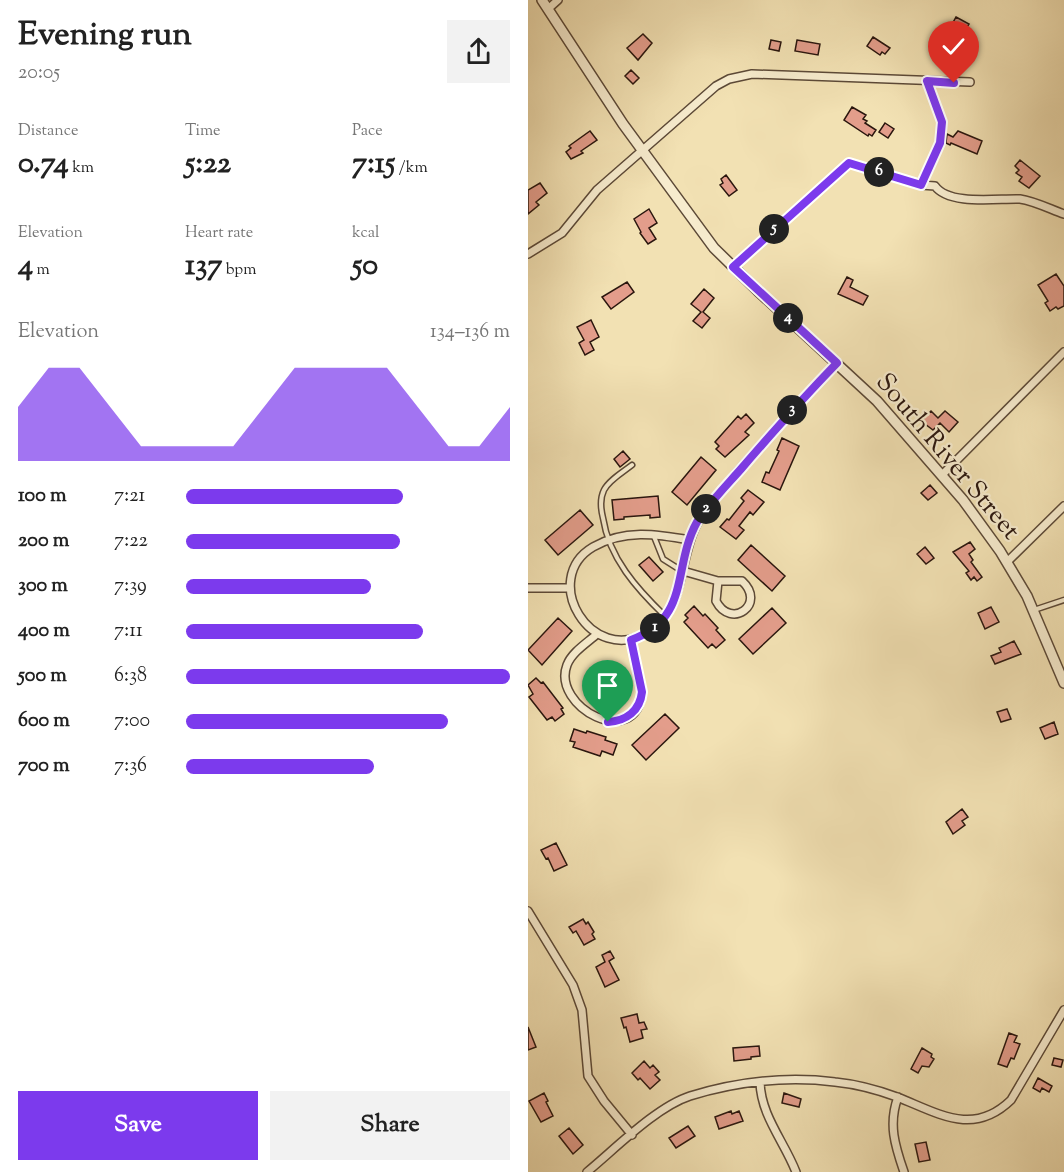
<!DOCTYPE html>
<html lang="en">
<head>
<meta charset="utf-8">
<style>
  :root { --surface:#fff; --page:#f2f2f2; --text:#222; --muted:#767676; --accent:#7c3aed }
  body { margin:0; font-family:"Sorts Mill Goudy",serif; background:var(--page); color:var(--text); height:100vh; display:flex; flex-direction:column; font-size:22px; white-space:nowrap }
  * { box-sizing:border-box; margin:0 }
  p { font-size:20px; color:var(--muted) }
  .icon { flex:none; width:33px; height:33px; fill:none; stroke:currentColor; stroke-width:2; stroke-linecap:round; stroke-linejoin:round }
  .map { position:relative; flex:1; overflow:hidden }
  .side { display:flex; flex-direction:column; background:var(--surface); width:528px }
  .side>* { flex:none }
  .pin { position:absolute; display:grid; place-items:center; width:51px; height:51px; color:#fff; margin:-62px -26px; border-radius:50% 50% 50% 0; rotate:-45deg; box-shadow:0 0 6px #0007 }
  .pin .icon { rotate:45deg }
  .km { position:absolute; width:30px; height:30px; margin:-15px; border-radius:50%; background:#222; color:#fff; font-size:16px; line-height:30px; text-align:center }
  .round { display:grid; place-items:center; flex:none; width:63px; height:63px; border-radius:0px; background:var(--page) }
  .headline { display:flex; align-items:center; justify-content:space-between; height:102px; padding:0 18px }
  h1 { font-size:33px; font-weight:800; line-height:45px }
  .metrics { display:grid; grid-template-columns:repeat(3,1fr); gap:9px; height:102px; padding:6px 18px }
  .metrics div { display:grid; align-content:center }
  .metrics b { font-size:30px; font-weight:800 }
  .metrics small { font-size:16px; font-weight:400 }
  .metrics p { font-size:16px }
  .chart { height:168px; padding:12px 18px }
  .chart p { display:flex; justify-content:space-between }
  .chart svg { width:100%; height:108px; margin-top:6px; fill:var(--accent); opacity:.7 }
  .button { display:flex; gap:12px; margin-top:auto; padding:12px 18px }
  .button a { flex:1; height:69px; border-radius:0px; background:var(--accent); color:#fff; font-size:24px; font-weight:800; line-height:69px; text-align:center }
  .button a+a { background:var(--page); color:var(--text) }
  ul { padding:0 18px; list-style:none; font-size:20px }
  li { display:grid; grid-template-columns:96px 72px 1fr; align-items:center; height:45px }
  li i { height:15px; border-radius:8px; background:var(--accent) }
  main { display:flex; flex:1; min-height:0 }
  .map>svg:first-child { display:block }
  .building { fill:#e39d8b; stroke:#2a160e; stroke-width:1.5 }
  .lines { fill:none; stroke-linecap:round; stroke-linejoin:round }
  .service-casing { stroke:#5c4937; stroke-width:7 }
  .minor-casing { stroke:#5c4937; stroke-width:10 }
  .tertiary-casing { stroke:#5c4937; stroke-width:12 }
  .service { stroke:#f7ecce; stroke-width:4 }
  .minor { stroke:#f7ecce; stroke-width:7 }
  .tertiary { stroke:#f7ecce; stroke-width:9 }
  .route-casing { stroke:#fff; stroke-width:12 }
  .route { stroke:#7c3aed; stroke-width:8 }
  .labels { text-anchor:middle; dominant-baseline:central; stroke-width:4.5; stroke-linejoin:round; paint-order:stroke }
  .street-label { font-size:26px; fill:#2a160e; stroke:#f7ecce }
</style>
</head>
<body>
<main>
<section class="side">
<div class="headline"><div><h1>Evening run</h1><p>20:05</p></div><a class="round"><svg class="icon" aria-label="share" viewBox="0 0 24 24"><path d="M12 15V3M7 8l5-5 5 5M5 13v7h14v-7"/></svg></a></div>
<div class="metrics">
<div><p>Distance</p><b>0.74<small> km</small></b></div>
<div><p>Time</p><b>5:22</b></div>
<div><p>Pace</p><b>7:15<small> /km</small></b></div>
</div>
<div class="metrics">
<div><p>Elevation</p><b>4<small> m</small></b></div>
<div><p>Heart rate</p><b>137<small> bpm</small></b></div>
<div><p>kcal</p><b>50</b></div>
</div>
<div class="chart"><p><span>Elevation</span>134–136 m</p>
<svg viewBox="0 0 160 44" preserveAspectRatio="none"><path d="M0 44V22L10 6L20 6L30 22L40 38L50 38L60 38L70 38L80 22L90 6L100 6L110 6L120 6L130 22L140 38L150 38L160 22V44z"/></svg>
</div>
<ul>
<li><b>100 m</b>7:21<i style="width:67%"></i></li>
<li><b>200 m</b>7:22<i style="width:66%"></i></li>
<li><b>300 m</b>7:39<i style="width:57%"></i></li>
<li><b>400 m</b>7:11<i style="width:73%"></i></li>
<li><b>500 m</b>6:38<i style="width:100%"></i></li>
<li><b>600 m</b>7:00<i style="width:81%"></i></li>
<li><b>700 m</b>7:36<i style="width:58%"></i></li>
</ul>
<div class="button"><a>Save</a><a>Share</a></div>
</section>
<div class="map">
<svg width="536" height="1172" viewBox="0 0 536 1172">
  <rect width="100%" height="100%" fill="#f2e1b3"/>
  <filter id="stains"><feTurbulence type="fractalNoise" baseFrequency=".00333" numOctaves="4"/><feColorMatrix values="0 0 0 0 .2 0 0 0 0 .09 0 0 0 0 .02 0 0 0 .5 -.17"/></filter>
  <radialGradient id="worn" r=".72"><stop offset=".6" stop-color="#630" stop-opacity="0"/><stop offset="1" stop-color="#630" stop-opacity=".3"/></radialGradient>
  <path class="building" d="M 428,17 L 441,24 L 437,30 L 442,32 L 436,43 L 426,37 L 428,33 L 421,30 Z
    M 115,34 L 124,43 L 110,60 L 99,48 Z
    M 345,37 L 362,48 L 357,54 L 354,52 L 352,55 L 339,46 Z
    M 243,40 L 253,42 L 251,51 L 241,49 Z
    M 269,40 L 292,44 L 290,55 L 267,51 Z
    M 436,51 L 443,59 L 436,65 L 429,57 Z
    M 103,70 L 111,78 L 105,84 L 97,76 Z
    M 324,107 L 338,115 L 335,119 L 339,121 L 337,123 L 348,130 L 344,136 L 341,134 L 340,136 L 316,120 Z
    M 357,123 L 366,129 L 360,138 L 351,132 Z
    M 62,131 L 69,140 L 53,151 L 55,153 L 43,159 L 38,152 L 43,148 L 41,146 Z
    M 430,131 L 454,141 L 449,154 L 423,143 L 422,145 L 418,143 L 419,134 L 425,137 Z
    M 492,160 L 512,176 L 501,188 L 491,181 L 494,177 L 488,173 L 491,170 L 487,166 Z
    M 198,175 L 209,190 L 201,196 L 192,185 L 195,183 L 193,179 Z
    M 12,183 L 19,193 L 8,202 L 11,205 L 0,214 L 0,190 Z
    M 121,209 L 129,223 L 121,228 L 128,239 L 120,244 L 112,233 L 113,232 L 106,219 Z
    M 528,274 L 536,286 L 536,306 L 530,309 L 528,307 L 522,311 L 517,303 L 520,301 L 510,285 Z
    M 319,277 L 325,280 L 322,287 L 340,296 L 335,305 L 310,294 Z
    M 99,282 L 106,292 L 83,309 L 74,297 Z
    M 176,289 L 186,298 L 175,312 L 182,318 L 174,328 L 165,321 L 173,312 L 163,304 Z
    M 63,320 L 71,337 L 62,342 L 66,350 L 57,355 L 51,343 L 56,340 L 49,327 Z
    M 403,411 L 410,418 L 417,411 L 430,422 L 421,432 L 412,423 L 405,430 L 393,421 Z
    M 218,414 L 226,423 L 217,432 L 221,435 L 197,457 L 188,449 L 191,446 L 187,442 L 210,416 L 213,419 Z
    M 254,438 L 271,446 L 252,490 L 234,482 L 238,472 L 241,473 L 251,451 L 249,450 Z
    M 95,451 L 102,459 L 92,467 L 86,459 Z
    M 173,457 L 188,470 L 159,505 L 144,492 Z
    M 402,485 L 409,493 L 400,500 L 393,493 Z
    M 220,490 L 236,502 L 225,515 L 222,512 L 211,526 L 216,530 L 208,539 L 192,527 L 199,519 L 201,520 L 216,501 L 213,498 Z
    M 130,496 L 132,517 L 122,518 L 122,515 L 96,517 L 96,519 L 86,520 L 84,500 Z
    M 52,510 L 65,525 L 30,555 L 17,540 Z
    M 442,542 L 447,549 L 441,554 L 445,560 L 443,562 L 454,577 L 449,581 L 446,577 L 443,580 L 438,573 L 441,571 L 425,552 Z
    M 223,545 L 257,576 L 244,591 L 210,560 Z
    M 397,547 L 406,558 L 398,564 L 389,554 Z
    M 121,557 L 135,572 L 125,581 L 111,565 Z
    M 166,606 L 175,616 L 177,614 L 190,628 L 188,630 L 197,640 L 188,648 L 184,644 L 180,648 L 156,622 L 160,618 L 157,615 Z
    M 463,607 L 471,622 L 457,629 L 450,613 Z
    M 244,608 L 258,623 L 225,654 L 211,639 Z
    M 30,618 L 44,631 L 14,665 L 0,650 Z
    M 486,641 L 493,654 L 467,664 L 463,656 L 473,652 L 471,648 Z
    M 8,678 L 13,683 L 15,682 L 35,708 L 33,709 L 36,714 L 27,721 L 24,717 L 19,720 L 1,697 L 5,694 L 0,685 Z
    M 479,709 L 483,719 L 473,722 L 469,712 Z
    M 137,714 L 151,728 L 118,760 L 104,745 Z
    M 526,722 L 530,734 L 517,739 L 512,728 Z
    M 46,729 L 58,733 L 59,731 L 78,737 L 77,740 L 89,744 L 85,755 L 74,751 L 72,756 L 45,747 L 47,742 L 42,741 Z
    M 434,809 L 440,817 L 434,821 L 437,825 L 425,834 L 418,822 Z
    M 28,843 L 39,865 L 26,871 L 20,858 L 18,859 L 13,850 Z
    M 55,919 L 58,924 L 60,922 L 66,932 L 64,934 L 67,939 L 56,945 L 48,931 L 45,933 L 41,927 Z
    M 82,951 L 86,958 L 81,961 L 91,980 L 77,987 L 68,967 L 77,962 L 74,955 Z
    M 109,1014 L 111,1023 L 116,1022 L 119,1029 L 113,1030 L 115,1038 L 102,1042 L 98,1027 L 96,1028 L 93,1018 Z
    M 0,1027 L 8,1047 L 0,1050 Z
    M 481,1033 L 489,1036 L 486,1042 L 492,1044 L 486,1059 L 483,1058 L 479,1067 L 470,1064 Z
    M 231,1046 L 232,1056 L 223,1057 L 223,1059 L 206,1061 L 205,1048 Z
    M 394,1048 L 404,1054 L 403,1057 L 406,1059 L 401,1067 L 394,1066 L 390,1073 L 383,1069 Z
    M 526,1058 L 535,1060 L 533,1067 L 524,1065 Z
    M 116,1061 L 122,1068 L 125,1065 L 131,1072 L 127,1075 L 132,1080 L 122,1089 L 112,1078 L 110,1080 L 104,1073 Z
    M 510,1078 L 524,1086 L 521,1092 L 514,1088 L 512,1092 L 505,1088 Z
    M 16,1093 L 20,1101 L 18,1102 L 25,1116 L 13,1122 L 1,1101 Z
    M 256,1093 L 273,1099 L 271,1107 L 254,1103 Z
    M 203,1111 L 204,1114 L 211,1111 L 215,1121 L 191,1129 L 187,1117 Z
    M 160,1126 L 167,1136 L 148,1148 L 141,1138 Z
    M 41,1128 L 55,1145 L 45,1154 L 31,1136 Z
    M 398,1142 L 402,1160 L 391,1162 L 387,1144 Z"/>
  <g class="lines">
    <defs>
      <path id="service" d="M 104,465 C 95,472 81,480 76,490 C 72,498 73,510 75,518 C 81,558 109,589 137,616
        M 125,534 L 135,559 L 154,571
        M 506,610 L 536,600"/>
      <path id="minor" d="M 20,9 L 30,0
        M 393,185 L 412,143 L 414,122 L 399,81
        M 0,254 L 34,233 L 69,190 L 188,86 L 201,79 L 224,74 L 442,82
        M 205,267 L 321,163 L 393,185 L 407,186 C 421,206 471,198 492,199 C 506,201 522,209 536,214
        M 414,475 L 536,352
        M 162,540 C 128,534 96,529 65,547 C 11,579 63,667 120,632 C 159,609 150,559 169,524 C 180,504 197,487 211,470 C 243,434 275,398 309,363
        M 479,562 L 536,506
        M 155,571 L 190,581 L 188,601 C 203,630 239,604 214,581 L 190,581
        M 0,588 L 42,588
        M 69,634 C 59,643 44,652 39,665 C 23,707 108,752 114,692 L 103,640
        M 0,911 L 45,985 L 54,1010 L 60,1076 L 76,1101 L 104,1135
        M 232,1082 C 233,1116 256,1141 268,1172
        M 370,1097 C 360,1124 367,1146 376,1172
        M 59,1172 C 87,1149 128,1107 162,1096 C 208,1082 259,1076 307,1082 C 327,1084 350,1090 369,1097 C 410,1113 445,1137 483,1100 L 536,1010"/>
      <path id="tertiary" d="M 14,0 L 95,124 L 186,248 L 230,291 L 349,401 L 435,500 L 472,551 L 499,596 L 536,683"/>
    </defs>
    <use href="#service" class="service-casing"/>
    <use href="#minor" class="minor-casing"/>
    <use href="#tertiary" class="tertiary-casing"/>
    <use href="#service" class="service"/>
    <use href="#minor" class="minor"/>
    <use href="#tertiary" class="tertiary"/>
  </g>
  <g class="lines">
    <defs>
      <path id="route" d="M 80,722 C 98,721 112,711 114,692 L 103,640 C 163,619 144,567 169,522 C 181,503 198,486 213,469 C 244,433 276,397 309,363 L 205,267 L 321,163 L 393,185 L 412,143 L 414,122 L 399,81 L 426,83"/>
    </defs>
    <use href="#route" class="route-casing"/>
    <use href="#route" class="route"/>
  </g>
  <g class="labels">
    <g class="street-label">
      <text transform="translate(419 457) rotate(50)">South River Street</text>
    </g>
  </g>
  <rect width="100%" height="100%" filter="url(#stains)"/>
  <rect width="100%" height="100%" fill="url(#worn)"/>
</svg>
<div class="pin" style="left:80px;top:722px;background:#1e9e55"><svg class="icon" aria-label="arrive" viewBox="0 0 24 24"><path d="M6 21V4h12l-3 4 3 4H6"/></svg></div>
<div class="pin" style="left:426px;top:83px;background:#d93025"><svg class="icon" aria-label="check" viewBox="0 0 24 24"><path d="M5 12l5 5 9-10"/></svg></div>
<b class="km" style="left:127px;top:628px">1</b>
<b class="km" style="left:178px;top:509px">2</b>
<b class="km" style="left:264px;top:410px">3</b>
<b class="km" style="left:260px;top:318px">4</b>
<b class="km" style="left:246px;top:229px">5</b>
<b class="km" style="left:351px;top:172px">6</b>
</div>
</main>
</body>
</html>
